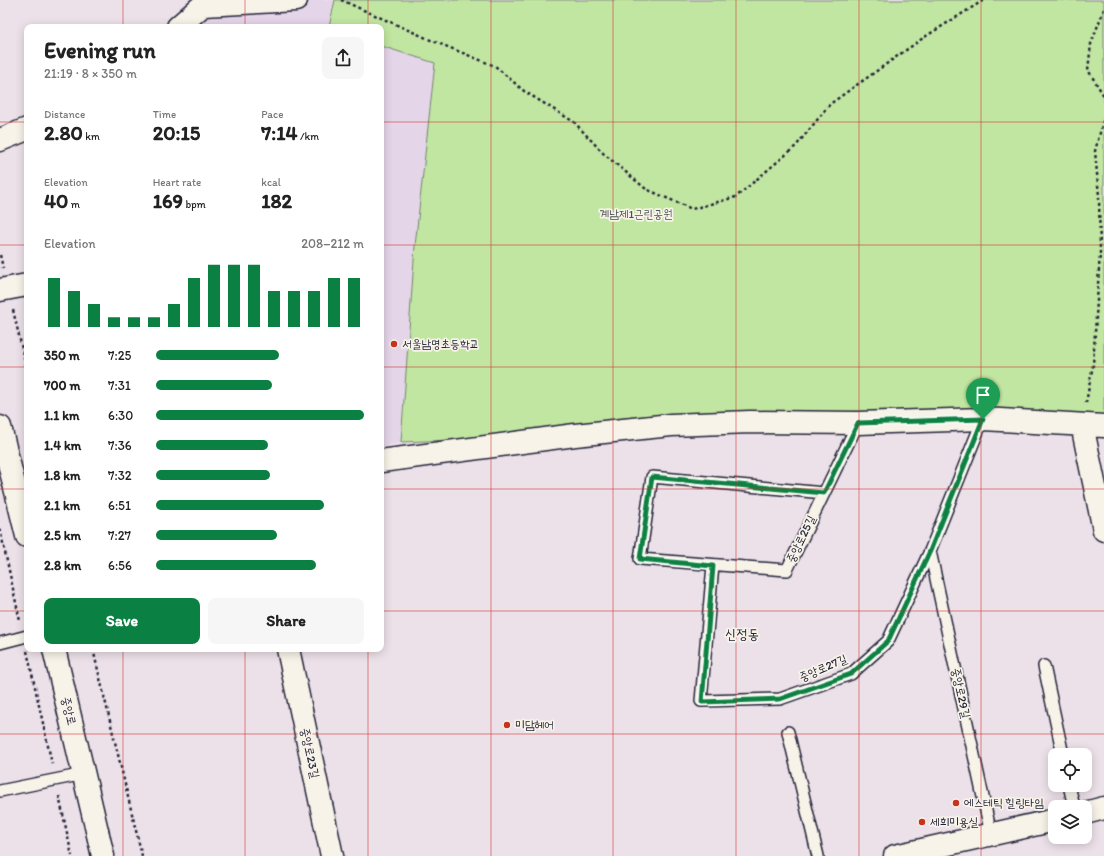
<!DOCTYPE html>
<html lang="en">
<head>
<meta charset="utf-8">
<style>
  :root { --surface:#fff; --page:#f6f6f6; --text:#222; --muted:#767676; --accent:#0b8043 }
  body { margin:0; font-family:Itim,"Poor Story",sans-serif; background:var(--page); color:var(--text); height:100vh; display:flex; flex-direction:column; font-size:15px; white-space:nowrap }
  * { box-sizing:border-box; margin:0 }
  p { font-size:13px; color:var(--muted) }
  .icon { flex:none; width:22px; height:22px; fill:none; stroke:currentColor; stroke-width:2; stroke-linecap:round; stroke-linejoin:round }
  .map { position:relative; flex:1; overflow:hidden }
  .panel { position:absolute; left:24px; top:24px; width:360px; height:628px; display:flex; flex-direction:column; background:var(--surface); border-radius:8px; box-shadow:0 2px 10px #0003 }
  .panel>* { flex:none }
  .tools { position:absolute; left:1048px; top:748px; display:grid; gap:8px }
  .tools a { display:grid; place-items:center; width:44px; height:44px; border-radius:8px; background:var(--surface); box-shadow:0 2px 10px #0003; font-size:20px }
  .pin { position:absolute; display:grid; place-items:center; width:34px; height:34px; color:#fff; margin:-41px -17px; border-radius:50% 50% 50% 0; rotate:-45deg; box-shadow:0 0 4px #0007 }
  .pin .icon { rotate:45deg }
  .round { display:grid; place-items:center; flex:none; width:42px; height:42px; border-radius:8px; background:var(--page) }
  .overview { display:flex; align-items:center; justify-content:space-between; height:68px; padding:0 20px }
  h1 { font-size:22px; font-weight:700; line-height:30px }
  .stats { display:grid; grid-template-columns:repeat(3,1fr); gap:6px; height:68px; padding:4px 20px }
  .stats div { display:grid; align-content:center }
  .stats b { font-size:20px; font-weight:700 }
  .stats small { font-size:11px; font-weight:400 }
  .stats p { font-size:11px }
  .chart { height:112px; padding:8px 20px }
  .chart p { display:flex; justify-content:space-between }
  .chart svg { width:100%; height:72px; margin-top:4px; stroke:var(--accent); stroke-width:6 }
  .button { display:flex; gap:8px; margin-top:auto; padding:8px 20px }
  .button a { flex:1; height:46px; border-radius:8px; background:var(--accent); color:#fff; font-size:16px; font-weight:700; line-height:46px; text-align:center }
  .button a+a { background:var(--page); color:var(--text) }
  ul { padding:0 20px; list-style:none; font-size:13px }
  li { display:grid; grid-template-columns:64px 48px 1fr; align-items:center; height:30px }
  li i { height:10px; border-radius:5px; background:var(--accent) }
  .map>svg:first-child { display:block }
  .built { fill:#e4d5e8 }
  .green { fill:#c1e6a1; stroke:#72846e }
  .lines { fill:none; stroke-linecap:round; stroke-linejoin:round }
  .service-casing { stroke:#22223b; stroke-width:14 }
  .minor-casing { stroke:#22223b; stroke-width:25 }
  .secondary-casing { stroke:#22223b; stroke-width:25 }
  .path { stroke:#22223b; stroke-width:2.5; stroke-dasharray:3 3; stroke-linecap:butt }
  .service { stroke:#f7f3e8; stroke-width:11 }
  .minor { stroke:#f7f3e8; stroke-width:22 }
  .secondary { stroke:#f7f3e8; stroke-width:22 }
  .route-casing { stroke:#fff; stroke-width:8 }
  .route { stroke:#0b8043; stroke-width:5 }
  .grid { fill:none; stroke:#d62828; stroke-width:1; stroke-opacity:0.55 }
  .poi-dot { fill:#c8321e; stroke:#f7f3e8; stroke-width:1.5 }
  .labels { text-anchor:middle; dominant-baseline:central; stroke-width:3.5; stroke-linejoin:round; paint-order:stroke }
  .park-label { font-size:12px; fill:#4a5354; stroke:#f7f3e8 }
  .poi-label { font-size:12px; fill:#22223b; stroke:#f7f3e8; text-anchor:start }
  .street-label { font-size:12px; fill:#22223b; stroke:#f7f3e8 }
  .quarter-label { font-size:14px; fill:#22223b; stroke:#f7f3e8 }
</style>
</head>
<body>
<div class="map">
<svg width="1104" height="856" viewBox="0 0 1104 856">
  <rect width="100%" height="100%" fill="#ece1e8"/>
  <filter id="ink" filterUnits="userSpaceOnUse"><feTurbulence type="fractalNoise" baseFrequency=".025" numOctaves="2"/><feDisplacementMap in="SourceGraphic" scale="8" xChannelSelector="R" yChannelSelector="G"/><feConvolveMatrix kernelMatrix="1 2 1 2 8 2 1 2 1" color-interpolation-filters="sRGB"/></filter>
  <g filter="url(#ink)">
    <path class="built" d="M 296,0 L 335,0 L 329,27 L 178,27 L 203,5 Z
      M 381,46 L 435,62 L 415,246 L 401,442 L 381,447 Z"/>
    <path class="green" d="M 335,0 L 1104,0 L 1104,426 L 575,435 L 401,442 L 415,246 L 435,63 L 381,46 L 381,27 L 329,27 Z"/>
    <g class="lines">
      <defs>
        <path id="service" d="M 824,493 L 652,477 L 640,559 L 787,570 L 858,423
          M 930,551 L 991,834
          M 713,565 L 701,701 L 780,699 L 851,674 L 888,641 L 930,551 L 983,419
          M 0,643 L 27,636
          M 1044,666 L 1063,755
          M 788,732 L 818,856
          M 1069,785 L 1074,807
          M 0,791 L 84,774"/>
        <path id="minor" d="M 178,27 L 203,5 L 296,0
          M 0,140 L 27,129
          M 0,290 L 27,285
          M 1082,425 L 1104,530
          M 381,461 L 575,435 L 671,425 L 750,422 L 858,423 L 983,419 L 1104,426
          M 288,649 L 332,856
          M 1085,813 L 1104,808
          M 895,856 L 1055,820"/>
        <path id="secondary" d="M 0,427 L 27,536
          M 54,649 L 103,856"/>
      </defs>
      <use href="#service" class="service-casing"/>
      <use href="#minor" class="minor-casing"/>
      <use href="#secondary" class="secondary-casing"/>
      <path class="path" d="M 341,0 L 433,41 L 495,66 L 524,91 L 574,122 L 604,154 L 646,189 L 692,209 L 736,197 L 796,146 L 830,104 L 923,38 L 984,0
        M 1104,9 L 1091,44 L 1088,70 L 1104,96
        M 0,255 L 3,268
        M 13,310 L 27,370
        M 1086,403 L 1093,365 L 1100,252 L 1099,196 L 1095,151 L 1104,118
        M 0,529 L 20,621
        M 93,649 L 142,856
        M 27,651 L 52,764
        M 59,796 L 72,856"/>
      <use href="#service" class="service"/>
      <use href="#minor" class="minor"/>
      <use href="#secondary" class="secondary"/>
    </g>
  </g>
  <g class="lines" filter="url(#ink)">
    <defs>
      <path id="route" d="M 983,419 L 930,551 L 888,641 L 851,674 L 780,699 L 702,702 L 713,566 L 640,559 L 652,477 L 824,493 L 858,423 Z"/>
    </defs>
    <use href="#route" class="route-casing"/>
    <use href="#route" class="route"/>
  </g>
  <path class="grid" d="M 123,0 L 123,27M 245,0 L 245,27M 368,0 L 368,27M 491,0 L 491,856M 613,0 L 613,856M 736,0 L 736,856M 859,0 L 859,856M 981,0 L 981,856M 0,122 L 27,122M 381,122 L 1104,122M 0,245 L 27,245M 381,245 L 1104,245M 0,367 L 27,367M 381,367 L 1104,367M 0,489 L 27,489M 381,489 L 1104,489M 0,611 L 27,611M 381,611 L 1104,611M 123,649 L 123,856M 245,649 L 245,856M 368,649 L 368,856M 0,734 L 1104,734"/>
  <g class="poi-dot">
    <circle cx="394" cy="344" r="4"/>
    <circle cx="507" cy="725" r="4"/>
    <circle cx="956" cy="803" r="4"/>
    <circle cx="922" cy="822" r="4"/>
  </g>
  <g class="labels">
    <g class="park-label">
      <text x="636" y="214">계남제1근린공원</text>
    </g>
    <g class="poi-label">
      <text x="402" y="344">서울남명초등학교</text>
      <text x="515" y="725">미담헤어</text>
      <text x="964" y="803">에스테틱 힐링타임</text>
      <text x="930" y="822">세희미용실</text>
    </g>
    <g class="street-label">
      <text transform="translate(801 539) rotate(-64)">중앙로25길</text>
      <text transform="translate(823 668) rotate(-23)">중앙로27길</text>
      <text transform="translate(961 693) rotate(78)">중앙로29길</text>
      <text transform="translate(69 711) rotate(77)">중앙로</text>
      <text transform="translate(310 753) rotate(78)">중앙로23길</text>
    </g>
    <g class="quarter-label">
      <text x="742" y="634">신정동</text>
    </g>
  </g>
</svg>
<div class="tools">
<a><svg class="icon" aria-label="locate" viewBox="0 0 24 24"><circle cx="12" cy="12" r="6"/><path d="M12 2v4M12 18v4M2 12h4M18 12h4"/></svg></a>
<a><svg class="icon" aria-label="layers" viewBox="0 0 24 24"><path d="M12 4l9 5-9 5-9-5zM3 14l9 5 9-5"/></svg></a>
</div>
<div class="pin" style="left:983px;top:419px;background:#1e9e55"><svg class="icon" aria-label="arrive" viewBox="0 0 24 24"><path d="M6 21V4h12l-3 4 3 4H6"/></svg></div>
<section class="panel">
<div class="overview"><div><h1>Evening run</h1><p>21:19 · 8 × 350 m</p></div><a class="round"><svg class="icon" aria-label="share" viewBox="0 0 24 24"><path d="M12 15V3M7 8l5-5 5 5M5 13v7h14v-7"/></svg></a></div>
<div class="stats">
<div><p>Distance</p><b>2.80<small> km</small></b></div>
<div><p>Time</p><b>20:15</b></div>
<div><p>Pace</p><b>7:14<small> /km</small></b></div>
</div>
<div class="stats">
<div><p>Elevation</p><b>40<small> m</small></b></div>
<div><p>Heart rate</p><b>169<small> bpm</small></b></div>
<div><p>kcal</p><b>182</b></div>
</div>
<div class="chart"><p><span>Elevation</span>208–212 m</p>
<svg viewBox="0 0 160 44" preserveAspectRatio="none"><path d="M5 44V14M15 44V22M25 44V30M35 44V38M45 44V38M55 44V38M65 44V30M75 44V14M85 44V6M95 44V6M105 44V6M115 44V22M125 44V22M135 44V22M145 44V14M155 44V14"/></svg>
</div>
<ul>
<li><b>350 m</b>7:25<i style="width:59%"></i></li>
<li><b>700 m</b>7:31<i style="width:56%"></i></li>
<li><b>1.1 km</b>6:30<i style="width:100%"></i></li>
<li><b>1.4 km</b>7:36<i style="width:54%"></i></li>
<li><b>1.8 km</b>7:32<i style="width:55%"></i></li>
<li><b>2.1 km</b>6:51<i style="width:81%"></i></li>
<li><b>2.5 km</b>7:27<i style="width:58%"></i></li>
<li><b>2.8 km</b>6:56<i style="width:77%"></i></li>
</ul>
<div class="button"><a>Save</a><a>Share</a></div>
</section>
</div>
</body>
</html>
